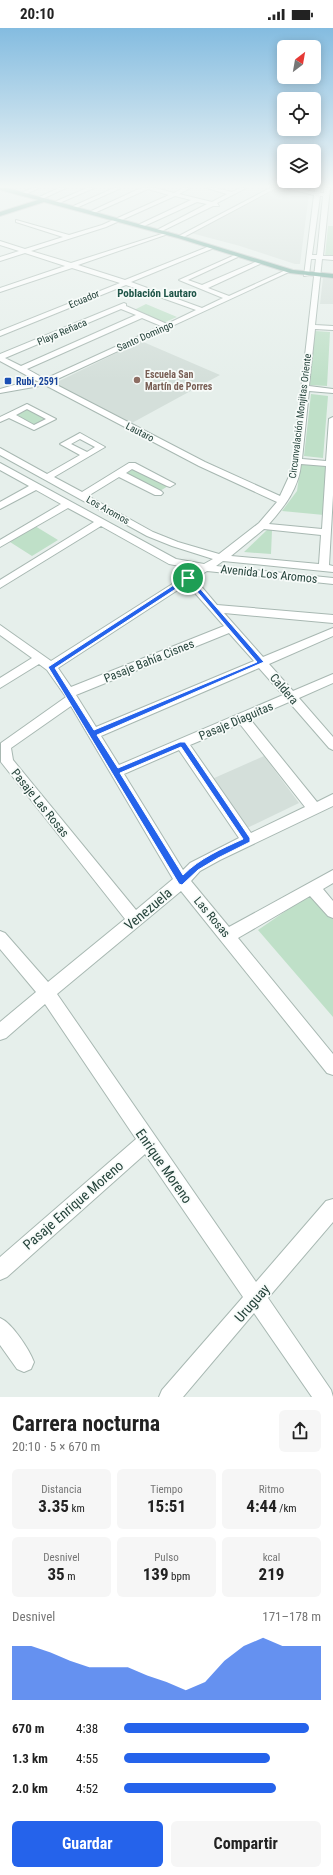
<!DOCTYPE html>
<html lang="es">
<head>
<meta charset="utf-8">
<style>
  :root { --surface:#fff; --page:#f6f6f6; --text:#222; --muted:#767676; --accent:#2563eb }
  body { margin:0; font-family:"Roboto Condensed",sans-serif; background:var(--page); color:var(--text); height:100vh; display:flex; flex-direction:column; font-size:15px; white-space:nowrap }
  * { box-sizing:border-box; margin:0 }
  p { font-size:13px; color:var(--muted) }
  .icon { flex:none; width:22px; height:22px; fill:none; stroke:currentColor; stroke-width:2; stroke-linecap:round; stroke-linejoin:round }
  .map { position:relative; height:1369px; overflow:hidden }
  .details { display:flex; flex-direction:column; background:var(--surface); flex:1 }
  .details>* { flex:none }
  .needle { width:26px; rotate:31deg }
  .fabs { position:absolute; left:277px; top:12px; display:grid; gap:8px }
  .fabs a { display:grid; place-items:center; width:44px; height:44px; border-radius:6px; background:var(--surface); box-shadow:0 2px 10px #0003; font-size:20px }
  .pin { position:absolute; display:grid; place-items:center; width:34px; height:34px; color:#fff; margin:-17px; border:2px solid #fff; border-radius:50%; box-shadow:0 1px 4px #0007 }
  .round { display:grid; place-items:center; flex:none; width:42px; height:42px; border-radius:6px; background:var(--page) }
  .summary { display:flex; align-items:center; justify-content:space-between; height:68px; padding:0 12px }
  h1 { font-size:22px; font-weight:700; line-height:30px }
  .metrics { display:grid; grid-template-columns:repeat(3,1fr); gap:6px; height:68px; padding:4px 12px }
  .metrics div { display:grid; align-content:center; border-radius:6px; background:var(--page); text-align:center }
  .metrics b { font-size:17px; font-weight:700 }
  .metrics small { font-size:11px; font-weight:400 }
  .metrics p { font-size:11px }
  .chart { height:112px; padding:8px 12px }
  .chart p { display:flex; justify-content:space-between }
  .chart svg { width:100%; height:72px; margin-top:4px; fill:var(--accent); opacity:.7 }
  .button { display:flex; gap:8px; margin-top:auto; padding:8px 12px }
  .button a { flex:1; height:46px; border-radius:6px; background:var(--accent); color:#fff; font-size:16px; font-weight:700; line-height:46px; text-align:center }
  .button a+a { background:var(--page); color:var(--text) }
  ul { padding:0 12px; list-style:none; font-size:13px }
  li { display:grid; grid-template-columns:64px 48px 1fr; align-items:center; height:30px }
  li i { height:10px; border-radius:5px; background:var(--accent) }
  .status { display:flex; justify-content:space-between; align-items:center; height:28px; padding:0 20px; background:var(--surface); direction:ltr }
  .status svg { height:11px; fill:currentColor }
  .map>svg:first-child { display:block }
  .built { fill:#d4dfda }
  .green { fill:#bfe0c8 }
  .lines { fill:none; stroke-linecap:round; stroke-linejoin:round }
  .minor-casing { stroke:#a8b8b2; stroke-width:2 }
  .major-casing { stroke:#c2cac8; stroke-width:2 }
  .minor { fill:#fff; fill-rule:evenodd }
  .major { fill:#6aa596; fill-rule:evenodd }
  .route { fill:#2563eb; stroke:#fff; fill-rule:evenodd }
  .education-dot { fill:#8d6e63; stroke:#f7fbf9; stroke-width:1.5 }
  .transit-dot { fill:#1a4fb4; stroke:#f7fbf9; stroke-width:1.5 }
  .labels { text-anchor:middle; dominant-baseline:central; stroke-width:3.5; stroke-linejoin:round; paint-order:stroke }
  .far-street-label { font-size:10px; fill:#24423a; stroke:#f7fbf9 }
  .far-education-label { font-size:10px; font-weight:bold; fill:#785e54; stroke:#f7fbf9; text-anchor:start }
  .far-transit-label { font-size:10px; font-weight:bold; fill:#164399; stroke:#f7fbf9; text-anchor:start }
  .far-neighbourhood-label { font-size:11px; font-weight:bold; fill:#1f5548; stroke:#f7fbf9 }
  .street-label { font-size:12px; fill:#24423a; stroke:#f7fbf9 }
  .near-street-label { font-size:14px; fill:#24423a; stroke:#f7fbf9 }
</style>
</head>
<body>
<div class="status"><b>20:10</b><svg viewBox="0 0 49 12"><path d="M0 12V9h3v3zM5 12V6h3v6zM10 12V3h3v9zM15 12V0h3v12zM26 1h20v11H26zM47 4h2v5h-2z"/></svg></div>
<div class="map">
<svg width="333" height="1369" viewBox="0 0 333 1369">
  <rect width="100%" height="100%" fill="#e6efeb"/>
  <path class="built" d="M 279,160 L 309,166 L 300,236 L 295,236 L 240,218 L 191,205 Z
    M 323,250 L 333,251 L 333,276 L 320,276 Z
    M 141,313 L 220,347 L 130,396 L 53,356 Z
    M 264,728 L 299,775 L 247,800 L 212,751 Z"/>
  <path class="green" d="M 328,198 L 333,198 L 333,229 L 325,228 Z
    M 146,276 L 177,289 L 163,295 L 134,282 Z
    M 315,303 L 330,304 L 327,358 L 310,357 Z
    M 311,366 L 328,368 L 323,430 L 304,428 Z
    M 27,381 L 47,391 L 34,398 L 14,387 Z
    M 301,435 L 329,438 L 324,487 L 282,483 L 297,463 Z
    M 133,439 L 168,458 L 160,463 L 124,445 Z
    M 35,498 L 58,512 L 32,528 L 10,514 Z
    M 267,502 L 272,502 L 271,526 L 244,524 Z
    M 312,865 L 333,887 L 333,989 L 258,902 Z"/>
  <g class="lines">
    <defs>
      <path id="minor" d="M 32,160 L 39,160 L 24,167 L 19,166 Z
        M 59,160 L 66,160 L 40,172 L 35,171 Z
        M 87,160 L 94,160 L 57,176 L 52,175 Z
        M 114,160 L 121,160 L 74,181 L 69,180 Z
        M 141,160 L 156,160 L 174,165 L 183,160 L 190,160 L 179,166 L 212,174 L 227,166 L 207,160 L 216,160 L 232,164 L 240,160 L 246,160 L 217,175 L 219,178 L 213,178 L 160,204 L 155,203 L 207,176 L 197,174 L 142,199 L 138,199 L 138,197 L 191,172 L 175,168 L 106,199 L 31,223 L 71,235 L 168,204 L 168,206 L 78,237 L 125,252 L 210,218 L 214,218 L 214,220 L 131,254 L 202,280 L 223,270 L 179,252 L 237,226 L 242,227 L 188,252 L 202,257 L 258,233 L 262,233 L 262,235 L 208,260 L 229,268 L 286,242 L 291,243 L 51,354 L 205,434 L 280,468 L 292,442 L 316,231 L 311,231 L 309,247 L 304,248 L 314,167 L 286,160 L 297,160 L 315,164 L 315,160 L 321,160 L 320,165 L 324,165 L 324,160 L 330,160 L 323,228 L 333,228 L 333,232 L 322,231 L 315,297 L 333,298 L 333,302 L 315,301 L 309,358 L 333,361 L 333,365 L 309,363 L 302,431 L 326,433 L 329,391 L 333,389 L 333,467 L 329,537 L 333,538 L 333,544 L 223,533 L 216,538 L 333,550 L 333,556 L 207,543 L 195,551 L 217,577 L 333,587 L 333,595 L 224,585 L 263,629 L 333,600 L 333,608 L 269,636 L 293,663 L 333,646 L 333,655 L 299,670 L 333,709 L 333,722 L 329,720 L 289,674 L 250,691 L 317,774 L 333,766 L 333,778 L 220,832 L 200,843 L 191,853 L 229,899 L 333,842 L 333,855 L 323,861 L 333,873 L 333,890 L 328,888 L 310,868 L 238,910 L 333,1026 L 333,1047 L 327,1045 L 181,863 L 57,966 L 256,1254 L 326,1173 L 333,1171 L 333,1194 L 268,1270 L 331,1362 L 333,1369 L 312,1369 L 254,1285 L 183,1369 L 159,1369 L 162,1362 L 243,1269 L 145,1126 L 7,1249 L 0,1252 L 0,1229 L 136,1111 L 45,976 L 6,1010 L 0,1012 L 0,994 L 36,964 L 0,921 L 0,903 L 5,905 L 48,954 L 125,891 L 1,734 L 1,715 L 66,669 L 47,642 L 39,636 L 0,660 L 0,650 L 32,630 L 0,607 L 0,597 L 51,633 L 196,541 L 169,536 L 101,498 L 0,560 L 0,552 L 94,494 L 68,480 L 0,519 L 0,512 L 61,476 L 36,462 L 0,481 L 0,474 L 29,458 L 0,442 L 0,435 L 176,531 L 204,536 L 213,531 L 172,518 L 147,508 L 0,427 L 0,420 L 47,446 L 80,427 L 60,416 L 80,405 L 105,419 L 54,449 L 82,464 L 129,435 L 135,435 L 175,456 L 170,459 L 167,458 L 132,441 L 126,445 L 161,463 L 163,465 L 161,467 L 155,467 L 119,449 L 88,468 L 153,504 L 178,514 L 219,526 L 259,495 L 277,474 L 199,438 L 45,357 L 0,365 L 0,361 L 14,357 L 39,354 L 0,333 L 0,326 L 124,275 L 126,276 L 126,278 L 167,296 L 196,282 L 126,257 L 0,308 L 0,303 L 120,255 L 72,240 L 0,264 L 0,260 L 65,238 L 25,225 L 0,233 L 0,229 L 19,223 L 0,217 L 0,213 L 25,221 L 63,209 L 16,194 L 16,192 L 69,207 L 102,197 L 169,167 L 148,161 L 92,186 L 87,185 ZM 320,168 L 323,168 L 317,227 L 312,227 ZM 121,281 L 136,287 L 21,338 L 5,330 ZM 142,290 L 161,298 L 45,351 L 27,341 ZM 80,411 L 95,419 L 87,424 L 71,416 ZM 301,436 L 326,438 L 322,501 L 269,496 C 284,479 299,460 301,436 ZM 264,501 L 321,507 L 319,536 L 231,528 ZM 187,556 L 224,598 L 71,659 L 58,640 ZM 229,605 L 254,633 L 96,699 L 76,667 ZM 259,640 L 283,667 L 119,737 L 101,708 ZM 71,678 L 173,851 L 136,882 L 13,732 L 11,720 ZM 240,696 L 305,779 L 251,805 L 190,717 ZM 179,722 L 239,810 L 190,835 L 183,842 L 124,746 Z
        M 270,160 L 276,160 L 182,210 L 177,209 Z
        M 27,376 L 56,391 L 34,402 L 9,390 L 0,394 L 0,389 ZM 27,381 L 46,391 L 34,397 L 16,387 Z
        M 0,1290 C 12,1295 29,1321 34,1334 L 31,1341 L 24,1344 L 17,1341 L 0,1317 Z"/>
      <path id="major" d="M 0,160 L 7,160 L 182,208 L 293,242 L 333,246 L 333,250 L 290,245 L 178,210 L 44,174 L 0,188 L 0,184 L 38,172 L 0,162 Z"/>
    </defs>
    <use href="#minor" class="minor-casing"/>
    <use href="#major" class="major-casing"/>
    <use href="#minor" class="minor"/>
    <use href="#major" class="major"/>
  </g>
  <linearGradient id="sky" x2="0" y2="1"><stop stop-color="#84bce0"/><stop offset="0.45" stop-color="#f4f8f6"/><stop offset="1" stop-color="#f4f8f6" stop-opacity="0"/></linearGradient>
  <rect width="333" height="352" fill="url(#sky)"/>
  <path class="route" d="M 186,549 L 190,549 L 264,634 L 97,707 L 118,740 L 180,714 L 185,714 L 250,810 L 250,814 L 218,830 L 198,842 L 182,857 L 179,856 L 48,639 ZM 188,553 L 257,634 L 94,702 L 55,640 ZM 181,719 L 243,811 C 221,821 200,830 183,847 L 120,745 Z"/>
  <circle class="education-dot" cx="137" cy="352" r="4"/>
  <rect class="transit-dot" x="4" y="349" width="8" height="8" rx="2"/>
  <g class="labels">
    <g class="far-street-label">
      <text transform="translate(84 271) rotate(-23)">Ecuador</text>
      <text transform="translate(62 304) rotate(-23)">Playa Reñaca</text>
      <text transform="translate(145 308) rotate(-24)">Santo Domingo</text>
      <text transform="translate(300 388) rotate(-83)">Circunvalación Monjitas Oriente</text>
      <text transform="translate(140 404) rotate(27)">Lautaro</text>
      <text transform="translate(108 482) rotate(29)">Los Aromos</text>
    </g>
    <g class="far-education-label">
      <text x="145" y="346">Escuela San<tspan x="145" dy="12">Martín de Porres</tspan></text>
    </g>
    <g class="far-transit-label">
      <text x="16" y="353">Rubi, 2591</text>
    </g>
    <g class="far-neighbourhood-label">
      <text x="157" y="265">Población Lautaro</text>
    </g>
    <g class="street-label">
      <text transform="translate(269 546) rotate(6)">Avenida Los Aromos</text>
      <text transform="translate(149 633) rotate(-22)">Pasaje Bahía Cisnes</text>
      <text transform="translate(284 661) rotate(49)">Caldera</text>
      <text transform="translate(236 693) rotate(-23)">Pasaje Diaguitas</text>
      <text transform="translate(40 775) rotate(51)">Pasaje Las Rosas</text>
      <text transform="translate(212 889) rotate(50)">Las Rosas</text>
    </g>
    <g class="near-street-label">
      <text transform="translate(148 881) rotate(-40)">Venezuela</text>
      <text transform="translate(164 1138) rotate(55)">Enrique Moreno</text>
      <text transform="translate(73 1177) rotate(-41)">Pasaje Enrique Moreno</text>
      <text transform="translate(252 1275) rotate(-49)">Uruguay</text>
    </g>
  </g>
</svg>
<div class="fabs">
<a><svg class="needle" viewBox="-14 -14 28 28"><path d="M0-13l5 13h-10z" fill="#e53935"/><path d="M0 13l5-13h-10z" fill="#767676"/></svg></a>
<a><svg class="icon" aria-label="locate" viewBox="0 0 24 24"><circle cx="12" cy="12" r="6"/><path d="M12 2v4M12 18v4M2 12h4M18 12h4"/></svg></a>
<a><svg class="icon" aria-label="layers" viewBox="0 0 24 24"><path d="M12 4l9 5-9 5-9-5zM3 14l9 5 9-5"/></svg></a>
</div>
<div class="pin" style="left:188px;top:550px;background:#1e9e55"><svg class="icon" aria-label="arrive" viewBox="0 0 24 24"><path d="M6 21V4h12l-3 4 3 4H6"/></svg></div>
</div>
<section class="details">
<div class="summary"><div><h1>Carrera nocturna</h1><p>20:10 · 5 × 670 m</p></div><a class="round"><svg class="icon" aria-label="share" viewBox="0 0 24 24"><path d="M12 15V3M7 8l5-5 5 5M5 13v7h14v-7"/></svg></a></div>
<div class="metrics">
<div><p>Distancia</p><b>3.35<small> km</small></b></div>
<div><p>Tiempo</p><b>15:51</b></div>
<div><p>Ritmo</p><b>4:44<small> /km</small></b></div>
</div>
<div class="metrics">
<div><p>Desnivel</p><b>35<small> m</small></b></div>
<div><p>Pulso</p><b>139<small> bpm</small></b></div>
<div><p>kcal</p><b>219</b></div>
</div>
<div class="chart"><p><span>Desnivel</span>171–178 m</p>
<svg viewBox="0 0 160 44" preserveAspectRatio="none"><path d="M0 44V11L10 11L20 15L30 20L40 24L50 24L60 24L70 29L80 33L90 38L100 33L110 20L120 11L130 6L140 11L150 11L160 11V44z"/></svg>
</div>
<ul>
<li><b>670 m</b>4:38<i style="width:94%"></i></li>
<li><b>1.3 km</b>4:55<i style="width:74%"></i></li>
<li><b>2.0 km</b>4:52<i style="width:77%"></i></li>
</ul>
<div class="button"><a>Guardar</a><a>Compartir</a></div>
</section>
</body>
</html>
